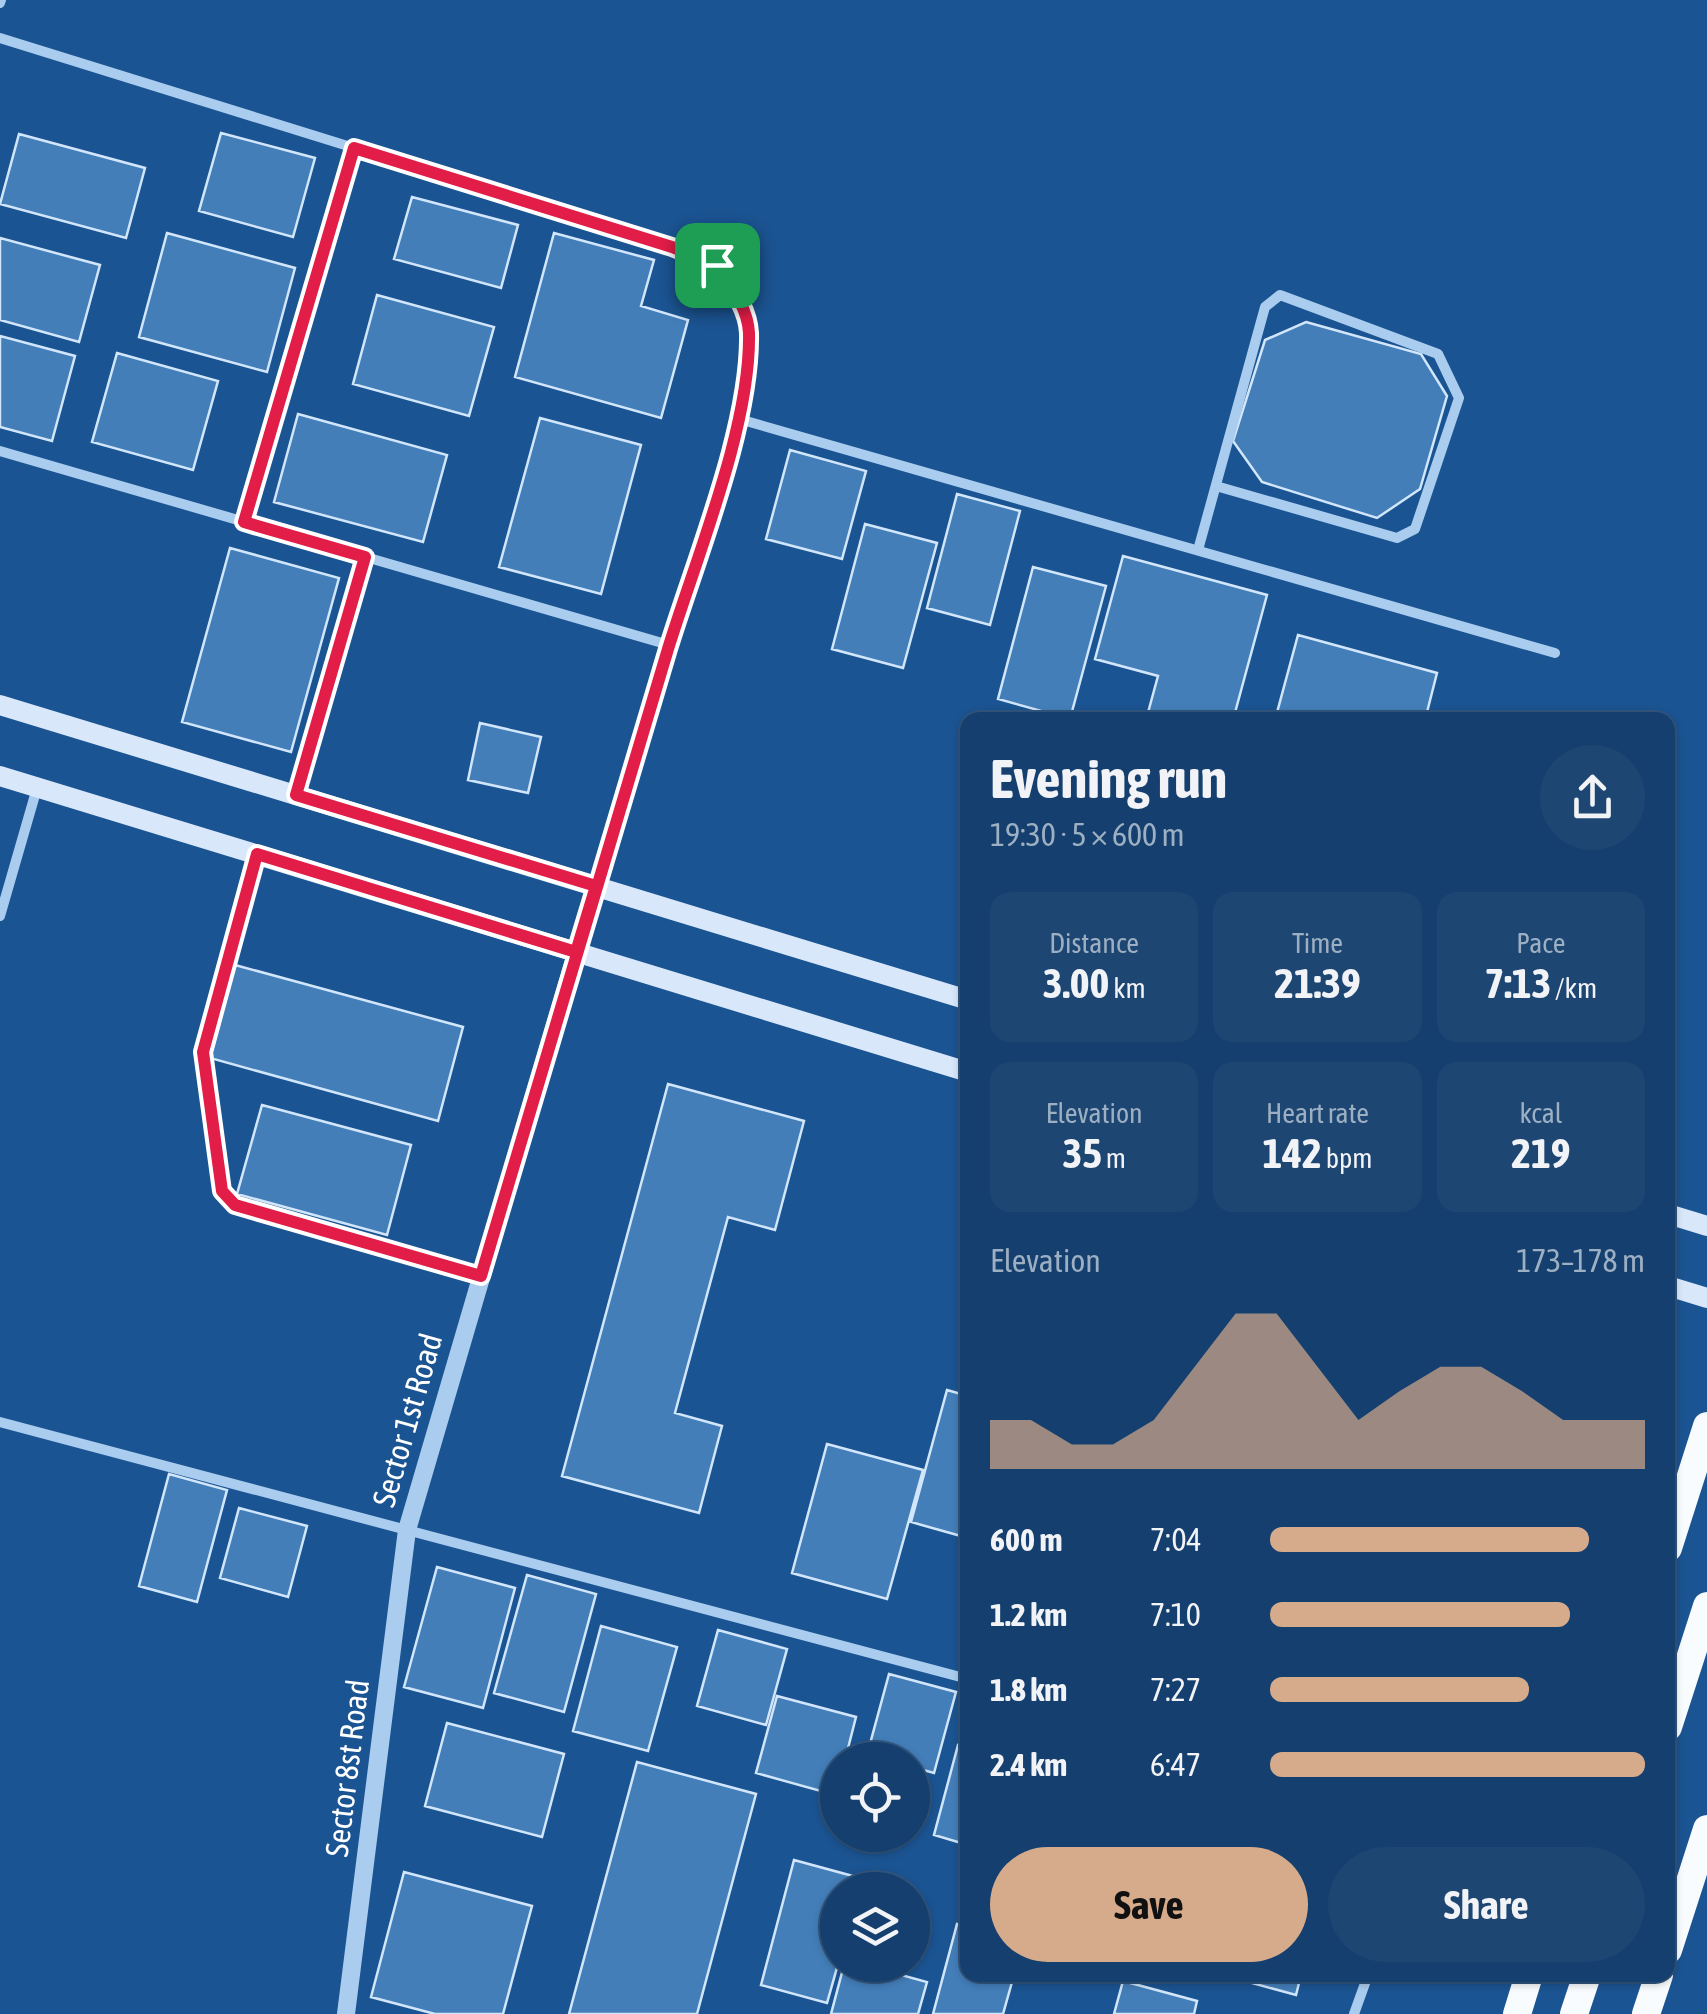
<!DOCTYPE html>
<html lang="en">
<head>
<meta charset="utf-8">
<style>
  :root { --surface:#143f6e; --page:#1d4673; --text:#f1f3f6; --muted:#9dafc2; --line:#335881; --accent:#d6ab8b }
  body { margin:0; font-family:"Asap Condensed",sans-serif; background:var(--page); color:var(--text); height:100vh; display:flex; flex-direction:column; font-size:38px; white-space:nowrap }
  * { box-sizing:border-box; margin:0 }
  p { font-size:32px; color:var(--muted) }
  .icon { flex:none; width:55px; height:55px; fill:none; stroke:currentColor; stroke-width:2; stroke-linecap:round; stroke-linejoin:round }
  .map { position:relative; flex:1; overflow:hidden }
  .side { position:absolute; left:960px; top:712px; width:715px; height:1270px; display:flex; flex-direction:column; background:var(--surface); border-radius:20px; box-shadow:0 2px 8px #0004,0 0 0 2px var(--line) }
  .side>* { flex:none }
  .fabs { position:absolute; left:820px; top:1742px; display:grid; gap:20px }
  .fabs a { display:grid; place-items:center; width:110px; height:110px; border-radius:50%; background:var(--surface); box-shadow:0 2px 8px #0004,0 0 0 2px var(--line); font-size:50px }
  .pin { position:absolute; display:grid; place-items:center; width:85px; height:85px; color:#fff; margin:-42px; border-radius:20px; box-shadow:0 5px 15px #0006 }
  .round { display:grid; place-items:center; flex:none; width:105px; height:105px; border-radius:52px; background:var(--page) }
  .head { display:flex; align-items:center; justify-content:space-between; height:170px; padding:0 30px }
  h1 { font-size:55px; font-weight:700; line-height:75px }
  .metrics { display:grid; grid-template-columns:repeat(3,1fr); gap:15px; height:170px; padding:10px 30px }
  .metrics div { display:grid; align-content:center; border-radius:20px; background:var(--page); text-align:center }
  .metrics b { font-size:42px; font-weight:700 }
  .metrics small { font-size:28px; font-weight:400 }
  .metrics p { font-size:28px }
  .chart { height:280px; padding:20px 30px }
  .chart p { display:flex; justify-content:space-between }
  .chart svg { width:100%; height:180px; margin-top:10px; fill:var(--accent); opacity:.7 }
  .button { display:flex; gap:20px; margin-top:auto; padding:20px 30px }
  .button a { flex:1; height:115px; border-radius:60px; background:var(--accent); color:#111; font-size:40px; font-weight:700; line-height:115px; text-align:center }
  .button a+a { background:var(--page); color:var(--text) }
  ul { padding:0 30px; list-style:none; font-size:32px }
  li { display:grid; grid-template-columns:160px 120px 1fr; align-items:center; height:75px }
  li i { height:25px; border-radius:12px; background:var(--accent) }
  .map>svg:first-child { display:block }
  .building { fill:#437eb9; stroke:#d1e6fa; stroke-width:2.5 }
  .lines { fill:none; stroke-linecap:round; stroke-linejoin:round }
  .minor { stroke:#aacdef; stroke-width:10 }
  .tertiary { stroke:#aacdef; stroke-width:18 }
  .secondary { stroke:#d8e8fa; stroke-width:20 }
  .trunk { stroke:#f8fcff; stroke-width:28 }
  .route-casing { stroke:#fff; stroke-width:20 }
  .route { stroke:#e11d48; stroke-width:12 }
  .labels { text-anchor:middle; dominant-baseline:central; stroke-width:9; stroke-linejoin:round; paint-order:stroke }
  .street-label { font-size:32px; fill:#fff; stroke:#1b5492 }
</style>
</head>
<body>
<div class="map">
<svg width="1707" height="2014" viewBox="0 0 1707 2014">
  <rect width="100%" height="100%" fill="#1b5492"/>
  <path class="building" d="M 221,133 L 315,158 L 293,237 L 199,211 Z
    M 19,134 L 145,168 L 126,238 L 0,204 Z
    M 412,197 L 518,225 L 501,288 L 394,259 Z
    M 167,233 L 295,268 L 267,372 L 139,337 Z
    M 554,233 L 654,260 L 641,306 L 688,320 L 661,418 L 515,377 Z
    M 0,238 L 100,265 L 79,342 L 0,320 Z
    M 377,295 L 494,327 L 469,416 L 353,384 Z
    M 1306,322 L 1421,354 L 1447,396 L 1420,489 L 1377,518 L 1262,482 L 1233,441 L 1265,340 Z
    M 0,336 L 75,356 L 52,441 L 0,427 Z
    M 117,353 L 218,381 L 193,470 L 92,442 Z
    M 298,414 L 447,455 L 423,542 L 274,502 Z
    M 540,418 L 641,445 L 601,594 L 499,567 Z
    M 790,450 L 866,471 L 842,559 L 766,539 Z
    M 957,494 L 1020,511 L 990,625 L 927,608 Z
    M 865,524 L 937,543 L 903,668 L 832,649 Z
    M 230,548 L 339,578 L 291,752 L 182,722 Z
    M 1123,556 L 1267,595 L 1233,720 L 1146,720 L 1158,676 L 1095,659 Z
    M 1033,567 L 1106,586 L 1070,719 L 998,699 Z
    M 1298,635 L 1437,673 L 1425,720 L 1275,720 Z
    M 480,723 L 541,737 L 528,793 L 468,780 Z
    M 235,965 L 463,1027 L 438,1121 L 210,1058 Z
    M 668,1084 L 804,1121 L 775,1230 L 728,1217 L 675,1413 L 722,1426 L 699,1513 L 562,1476 Z
    M 262,1105 L 411,1145 L 387,1235 L 237,1194 Z
    M 947,1390 L 968,1396 L 968,1538 L 911,1522 Z
    M 827,1444 L 923,1470 L 887,1599 L 792,1573 Z
    M 169,1474 L 227,1490 L 197,1602 L 139,1586 Z
    M 239,1508 L 307,1526 L 288,1597 L 220,1578 Z
    M 437,1567 L 515,1588 L 483,1708 L 404,1687 Z
    M 527,1575 L 596,1594 L 564,1712 L 494,1693 Z
    M 601,1626 L 677,1647 L 648,1751 L 573,1731 Z
    M 718,1630 L 787,1649 L 766,1725 L 697,1706 Z
    M 889,1674 L 956,1692 L 934,1773 L 912,1767 L 912,1760 L 867,1755 Z
    M 777,1696 L 856,1717 L 845,1760 L 838,1760 L 835,1795 L 756,1773 Z
    M 447,1723 L 564,1754 L 542,1837 L 425,1806 Z
    M 958,1745 L 968,1748 L 968,1845 L 934,1835 Z
    M 637,1762 L 756,1794 L 697,2014 L 569,2014 Z
    M 794,1860 L 860,1878 L 857,1890 L 838,1890 L 838,1964 L 827,2003 L 761,1985 Z
    M 404,1872 L 532,1906 L 503,2014 L 435,2014 L 371,1997 Z
    M 957,1924 L 968,1927 L 968,1975 L 1014,1975 L 1003,2014 L 933,2014 Z
    M 844,1965 L 865,1965 L 927,1982 L 918,2014 L 831,2014 Z
    M 1223,1975 L 1301,1975 L 1296,1995 Z
    M 1123,1981 L 1197,2001 L 1194,2014 L 1114,2014 Z"/>
  <g class="lines">
    <path class="minor" d="M 0,3 L 1,0
      M 0,38 L 673,247 L 717,265 L 738,296 L 749,330 L 739,419 L 596,886
      M 739,419 L 1555,653
      M 0,451 L 669,645
      M 244,522 L 353,148
      M 1198,550 L 1265,307 L 1280,295 L 1438,354 L 1459,398 L 1415,529 L 1397,538 L 1216,486
      M 296,795 L 365,557
      M 256,855 L 203,1051 L 223,1191 L 235,1205 L 481,1275
      M 0,916 L 37,788
      M 0,1422 L 968,1679
      M 1354,2014 L 1368,1975"/>
    <path class="tertiary" d="M 346,2014 L 407,1530 L 596,886"/>
    <path class="secondary" d="M 0,705 L 968,1000
      M 0,776 L 968,1072
      M 1668,1214 L 1707,1226
      M 1668,1286 L 1707,1298"/>
    <path class="trunk" d="M 1668,1548 L 1707,1426
      M 1668,1727 L 1707,1606
      M 1668,1950 L 1707,1829
      M 1517,2014 L 1529,1975
      M 1574,2014 L 1587,1975
      M 1646,2014 L 1659,1975"/>
  </g>
  <g class="lines">
    <defs>
      <path id="route" d="M 717,265 L 672,247 L 354,148 L 244,522 L 365,557 L 296,795 L 596,886 L 576,952 L 257,854 L 203,1052 L 222,1191 L 235,1205 L 481,1276 C 542,1066 604,857 668,649 C 696,558 751,426 749,333 C 748,308 730,285 717,265"/>
    </defs>
    <use href="#route" class="route-casing"/>
    <use href="#route" class="route"/>
  </g>
  <g class="labels">
    <g class="street-label">
      <text transform="translate(407 1420) rotate(-74)">Sector 1st Road</text>
      <text transform="translate(347 1768) rotate(-83)">Sector 8st Road</text>
    </g>
  </g>
</svg>
<div class="fabs">
<a><svg class="icon" aria-label="locate" viewBox="0 0 24 24"><circle cx="12" cy="12" r="6"/><path d="M12 2v4M12 18v4M2 12h4M18 12h4"/></svg></a>
<a><svg class="icon" aria-label="layers" viewBox="0 0 24 24"><path d="M12 4l9 5-9 5-9-5zM3 14l9 5 9-5"/></svg></a>
</div>
<div class="pin" style="left:717px;top:265px;background:#1e9e55"><svg class="icon" aria-label="arrive" viewBox="0 0 24 24"><path d="M6 21V4h12l-3 4 3 4H6"/></svg></div>
<section class="side">
<div class="head"><div><h1>Evening run</h1><p>19:30 · 5 × 600 m</p></div><a class="round"><svg class="icon" aria-label="share" viewBox="0 0 24 24"><path d="M12 15V3M7 8l5-5 5 5M5 13v7h14v-7"/></svg></a></div>
<div class="metrics">
<div><p>Distance</p><b>3.00<small> km</small></b></div>
<div><p>Time</p><b>21:39</b></div>
<div><p>Pace</p><b>7:13<small> /km</small></b></div>
</div>
<div class="metrics">
<div><p>Elevation</p><b>35<small> m</small></b></div>
<div><p>Heart rate</p><b>142<small> bpm</small></b></div>
<div><p>kcal</p><b>219</b></div>
</div>
<div class="chart"><p><span>Elevation</span>173–178 m</p>
<svg viewBox="0 0 160 44" preserveAspectRatio="none"><path d="M0 44V32L10 32L20 38L30 38L40 32L50 19L60 6L70 6L80 19L90 32L100 25L110 19L120 19L130 25L140 32L150 32L160 32V44z"/></svg>
</div>
<ul>
<li><b>600 m</b>7:04<i style="width:85%"></i></li>
<li><b>1.2 km</b>7:10<i style="width:80%"></i></li>
<li><b>1.8 km</b>7:27<i style="width:69%"></i></li>
<li><b>2.4 km</b>6:47<i style="width:100%"></i></li>
</ul>
<div class="button"><a>Save</a><a>Share</a></div>
</section>
</div>
</body>
</html>
